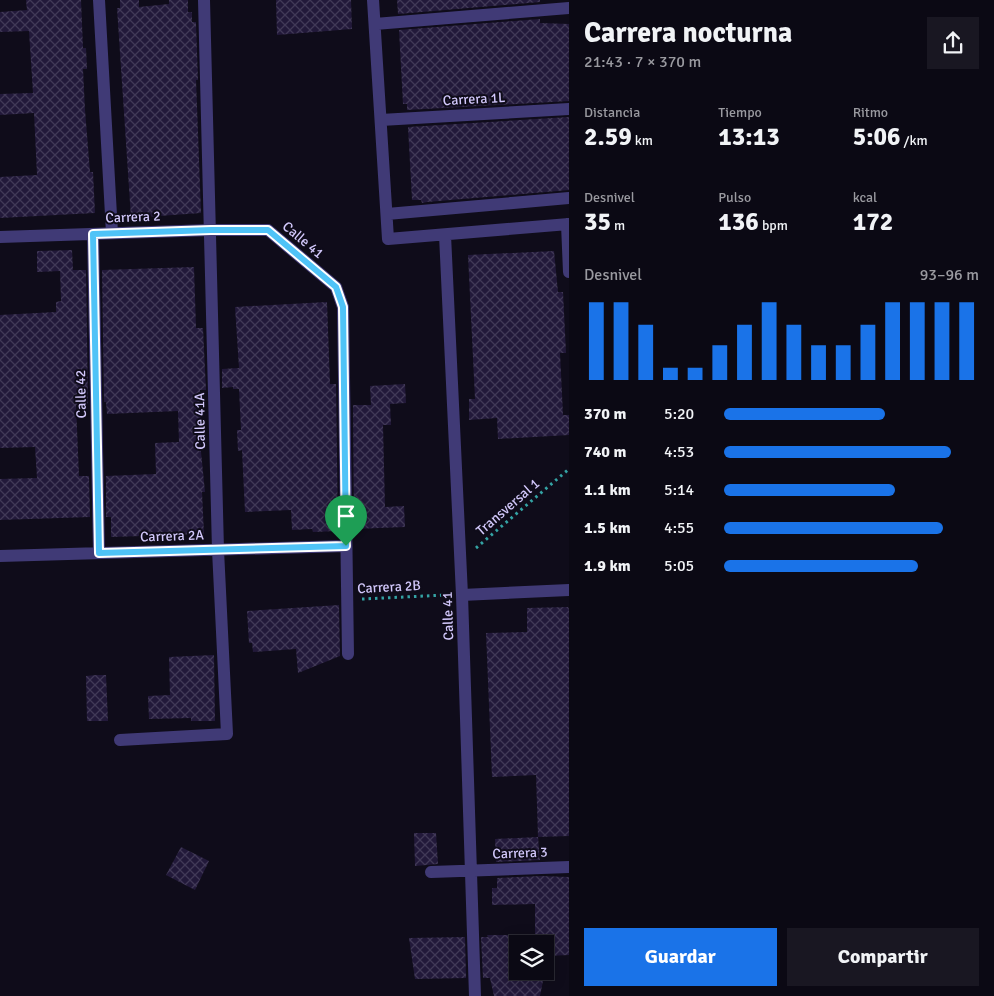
<!DOCTYPE html>
<html lang="es">
<head>
<meta charset="utf-8">
<style>
  :root { --surface:#0b0914; --page:#191722; --text:#f1f3f6; --muted:#9a9aa0; --line:#2b2a34; --accent:#1a73e8 }
  body { margin:0; font-family:Signika,sans-serif; background:var(--page); color:var(--text); height:100vh; display:flex; flex-direction:column; font-size:19px; white-space:nowrap }
  * { box-sizing:border-box; margin:0 }
  p { font-size:16px; color:var(--muted) }
  .icon { flex:none; width:28px; height:28px; fill:none; stroke:currentColor; stroke-width:2; stroke-linecap:round; stroke-linejoin:round }
  .map { position:relative; flex:1; overflow:hidden }
  .details { display:flex; flex-direction:column; background:var(--surface); width:425px }
  .details>* { flex:none }
  .buttons { position:absolute; left:509px; top:935px; display:grid; gap:10px }
  .buttons a { display:grid; place-items:center; width:45px; height:45px; border-radius:0px; background:var(--surface); box-shadow:0 2px 12px #0003,0 0 0 1px var(--line); font-size:25px }
  .pin { position:absolute; display:grid; place-items:center; width:42px; height:42px; color:#fff; margin:-51px -21px; border-radius:50% 50% 50% 0; rotate:-45deg; box-shadow:0 0 5px #0007 }
  .pin .icon { rotate:45deg }
  .round { display:grid; place-items:center; flex:none; width:52px; height:52px; border-radius:0px; background:var(--page) }
  .headline { display:flex; align-items:center; justify-content:space-between; height:85px; padding:0 15px }
  h1 { font-size:28px; font-weight:700; line-height:38px }
  .metrics { display:grid; grid-template-columns:repeat(3,1fr); gap:8px; height:85px; padding:5px 15px }
  .metrics div { display:grid; align-content:center }
  .metrics b { font-size:25px; font-weight:700 }
  .metrics small { font-size:14px; font-weight:400 }
  .metrics p { font-size:14px }
  .chart { height:140px; padding:10px 15px }
  .chart p { display:flex; justify-content:space-between }
  .chart svg { width:100%; height:90px; margin-top:5px; stroke:var(--accent); stroke-width:6 }
  .primary-button { display:flex; gap:10px; margin-top:auto; padding:10px 15px }
  .primary-button a { flex:1; height:58px; border-radius:0px; background:var(--accent); color:#fff; font-size:20px; font-weight:700; line-height:58px; text-align:center }
  .primary-button a+a { background:var(--page); color:var(--text) }
  ul { padding:0 15px; list-style:none; font-size:16px }
  li { display:grid; grid-template-columns:80px 60px 1fr; align-items:center; height:38px }
  li i { height:12px; border-radius:6px; background:var(--accent) }
  main { display:flex; flex:1; min-height:0 }
  .map>svg:first-child { display:block }
  .building { fill:url(#building-cross-hatch) }
  .lines { fill:none; stroke-linecap:round; stroke-linejoin:round }
  .path { stroke:#34a3a4; stroke-width:3; stroke-dasharray:2.5 4; stroke-linecap:butt }
  .minor { stroke:#403a76; stroke-width:12 }
  .route-casing { stroke:#fff; stroke-width:10 }
  .route { stroke:#4fc3f7; stroke-width:6 }
  .labels { text-anchor:middle; dominant-baseline:central; stroke-width:4; stroke-linejoin:round; paint-order:stroke }
  .street-label { font-size:14px; fill:#d2c8fb; stroke:#0f0c1a }
</style>
</head>
<body>
<main>
<div class="map">
<svg width="569" height="996" viewBox="0 0 569 996">
  <defs>
    <pattern id="building-cross-hatch" width="8" height="8" patternUnits="userSpaceOnUse" patternTransform="scale(1.25)"><rect width="8" height="8" fill="#22193a"/><path d="M0 0l8 8M0 8l8-8" fill="none" stroke="#413957"/></pattern>
  </defs>
  <rect width="100%" height="100%" fill="#0f0c1a"/>
  <path class="building" d="M 26,0 L 81,0 L 83,48 L 86,48 L 87,69 L 83,69 L 85,110 L 90,172 L 93,172 L 95,213 L 0,218 L 0,177 L 37,175 L 34,113 L 0,115 L 0,94 L 33,93 L 29,31 L 0,32 L 0,12 L 27,10 Z
    M 120,0 L 139,0 L 139,7 L 169,4 L 169,0 L 188,0 L 188,12 L 192,12 L 192,22 L 196,22 L 196,24 L 198,80 L 196,80 L 201,213 L 131,218 L 117,8 L 120,8 Z
    M 276,0 L 351,0 L 352,29 L 277,35 Z
    M 397,0 L 540,0 L 540,2 L 398,14 Z
    M 540,19 L 540,23 L 569,24 L 569,101 L 407,110 L 407,104 L 403,104 L 399,30 Z
    M 569,117 L 569,190 L 427,202 L 422,203 L 421,200 L 412,200 L 408,127 Z
    M 72,250 L 73,270 L 86,270 L 88,404 L 76,405 L 79,476 L 89,476 L 90,517 L 0,520 L 0,479 L 37,478 L 35,447 L 0,448 L 0,315 L 56,312 L 56,302 L 61,301 L 60,271 L 37,272 L 37,251 Z
    M 554,251 L 558,292 L 563,292 L 566,353 L 560,353 L 563,415 L 569,415 L 569,435 L 498,439 L 497,418 L 469,420 L 469,399 L 475,399 L 468,255 Z
    M 194,267 L 196,328 L 203,328 L 205,370 L 206,390 L 200,390 L 201,452 L 205,492 L 202,492 L 204,534 L 111,537 L 111,517 L 106,517 L 106,476 L 156,474 L 155,443 L 179,442 L 178,411 L 107,414 L 106,402 L 104,402 L 102,270 Z
    M 327,302 L 330,384 L 336,384 L 338,531 L 313,532 L 312,529 L 292,530 L 291,510 L 245,512 L 242,450 L 238,451 L 237,430 L 241,430 L 239,389 L 233,389 L 233,387 L 222,388 L 222,369 L 239,368 L 235,307 Z
    M 405,384 L 406,403 L 390,404 L 391,425 L 383,425 L 385,507 L 404,506 L 405,527 L 354,529 L 353,405 L 371,405 L 370,386 Z
    M 339,605 L 340,656 L 298,673 L 296,649 L 253,652 L 252,643 L 249,643 L 247,611 Z
    M 568,607 L 569,609 L 569,836 L 538,837 L 536,775 L 492,777 L 486,633 L 527,632 L 527,608 Z
    M 214,655 L 215,721 L 191,721 L 191,718 L 149,719 L 148,696 L 170,695 L 169,657 Z
    M 96,675 L 106,675 L 108,721 L 87,721 L 86,676 Z
    M 414,833 L 436,833 L 438,864 L 415,866 Z
    M 538,837 L 540,860 L 496,862 L 495,839 Z
    M 181,847 L 209,861 L 195,890 L 166,875 Z
    M 541,876 L 569,877 L 569,955 L 547,956 L 545,969 L 545,944 L 518,944 L 518,971 L 545,971 L 540,996 L 494,996 L 490,978 L 483,978 L 481,937 L 488,937 L 487,935 L 535,935 L 535,904 L 492,905 L 492,888 L 497,888 L 497,878 Z
    M 465,937 L 466,978 L 415,979 L 409,938 Z"/>
  <g class="lines">
    <path class="path" d="M 476,548 L 569,469
      M 362,599 L 446,595"/>
    <path class="minor" d="M 99,0 L 112,233
      M 373,0 L 388,239 L 569,224
      M 375,24 L 569,8
      M 381,120 L 569,109
      M 387,214 L 569,198
      M 567,224 L 569,272
      M 93,234 L 99,553
      M 445,235 L 462,595 L 475,996
      M 0,237 L 211,230 L 268,230 L 336,287 L 343,307 L 348,654
      M 0,556 L 346,546
      M 462,595 L 569,590
      M 120,740 L 227,734 L 218,550 L 204,0
      M 431,872 L 569,867"/>
  </g>
  <g class="lines">
    <defs>
      <path id="route" d="M 211,230 L 268,230 L 336,287 L 343,307 L 346,546 L 99,553 L 93,234 Z"/>
    </defs>
    <use href="#route" class="route-casing"/>
    <use href="#route" class="route"/>
  </g>
  <g class="labels">
    <g class="street-label">
      <text transform="translate(474 99) rotate(-3)">Carrera 1L</text>
      <text transform="translate(133 217) rotate(-2)">Carrera 2</text>
      <text transform="translate(303 240) rotate(40)">Calle 41</text>
      <text transform="translate(81 394) rotate(-91)">Calle 42</text>
      <text transform="translate(200 421) rotate(-91)">Calle 41A</text>
      <text transform="translate(508 507) rotate(-41)">Transversal 1</text>
      <text transform="translate(172 536) rotate(-2)">Carrera 2A</text>
      <text transform="translate(389 587) rotate(-3)">Carrera 2B</text>
      <text transform="translate(448 616) rotate(-92)">Calle 41</text>
      <text transform="translate(520 853) rotate(-2)">Carrera 3</text>
    </g>
  </g>
</svg>
<div class="buttons">
<a><svg class="icon" aria-label="layers" viewBox="0 0 24 24"><path d="M12 4l9 5-9 5-9-5zM3 14l9 5 9-5"/></svg></a>
</div>
<div class="pin" style="left:346px;top:546px;background:#1e9e55"><svg class="icon" aria-label="arrive" viewBox="0 0 24 24"><path d="M6 21V4h12l-3 4 3 4H6"/></svg></div>
</div>
<section class="details">
<div class="headline"><div><h1>Carrera nocturna</h1><p>21:43 · 7 × 370 m</p></div><a class="round"><svg class="icon" aria-label="share" viewBox="0 0 24 24"><path d="M12 15V3M7 8l5-5 5 5M5 13v7h14v-7"/></svg></a></div>
<div class="metrics">
<div><p>Distancia</p><b>2.59<small> km</small></b></div>
<div><p>Tiempo</p><b>13:13</b></div>
<div><p>Ritmo</p><b>5:06<small> /km</small></b></div>
</div>
<div class="metrics">
<div><p>Desnivel</p><b>35<small> m</small></b></div>
<div><p>Pulso</p><b>136<small> bpm</small></b></div>
<div><p>kcal</p><b>172</b></div>
</div>
<div class="chart"><p><span>Desnivel</span>93–96 m</p>
<svg viewBox="0 0 160 44" preserveAspectRatio="none"><path d="M5 44V6M15 44V6M25 44V17M35 44V38M45 44V38M55 44V27M65 44V17M75 44V6M85 44V17M95 44V27M105 44V27M115 44V17M125 44V6M135 44V6M145 44V6M155 44V6"/></svg>
</div>
<ul>
<li><b>370 m</b>5:20<i style="width:63%"></i></li>
<li><b>740 m</b>4:53<i style="width:89%"></i></li>
<li><b>1.1 km</b>5:14<i style="width:67%"></i></li>
<li><b>1.5 km</b>4:55<i style="width:86%"></i></li>
<li><b>1.9 km</b>5:05<i style="width:76%"></i></li>
</ul>
<div class="primary-button"><a>Guardar</a><a>Compartir</a></div>
</section>
</main>
</body>
</html>
